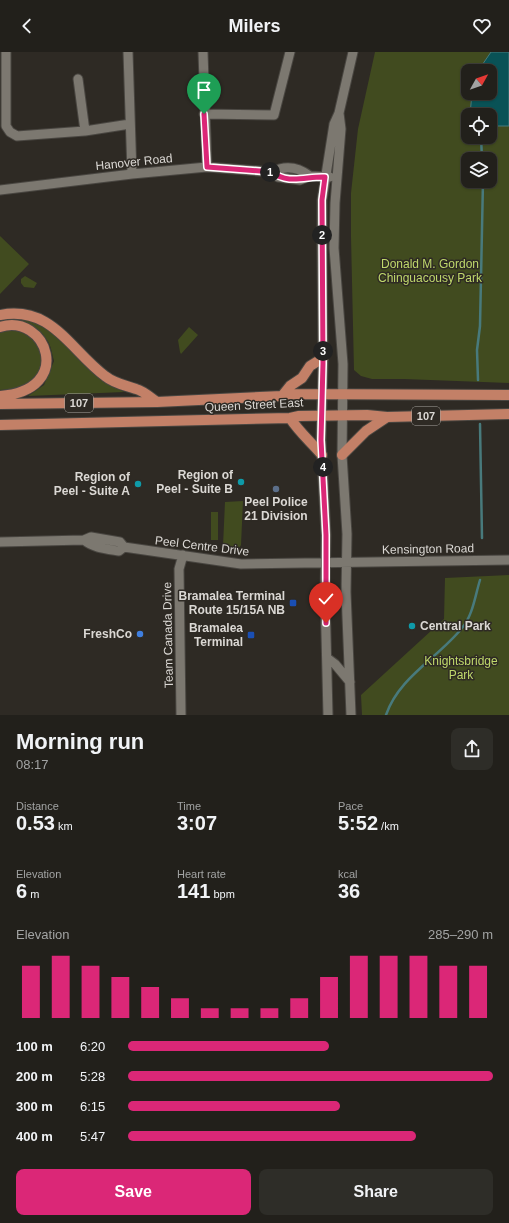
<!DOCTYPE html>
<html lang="en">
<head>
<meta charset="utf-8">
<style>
  :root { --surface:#22201b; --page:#2e2d28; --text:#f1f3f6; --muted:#a2a3a3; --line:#3f3e3a; --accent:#db2777 }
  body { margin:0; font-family:Helvetica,sans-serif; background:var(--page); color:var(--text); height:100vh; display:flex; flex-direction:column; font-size:15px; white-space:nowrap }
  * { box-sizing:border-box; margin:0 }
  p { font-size:13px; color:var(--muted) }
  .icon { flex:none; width:22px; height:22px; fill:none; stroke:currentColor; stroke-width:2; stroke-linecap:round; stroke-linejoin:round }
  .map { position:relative; height:663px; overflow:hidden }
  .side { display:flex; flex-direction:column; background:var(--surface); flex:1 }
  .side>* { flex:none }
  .needle { width:26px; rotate:50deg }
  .buttons { position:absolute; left:461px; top:12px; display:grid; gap:8px }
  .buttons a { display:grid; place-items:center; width:36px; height:36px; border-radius:8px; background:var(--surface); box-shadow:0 1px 3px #0004,0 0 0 1px var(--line); font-size:20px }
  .pin { position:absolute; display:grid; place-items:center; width:34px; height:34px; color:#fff; margin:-41px -17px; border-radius:50% 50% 50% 0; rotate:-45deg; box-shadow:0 0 4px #0007 }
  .pin .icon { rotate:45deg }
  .km { position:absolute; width:20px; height:20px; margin:-10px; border-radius:50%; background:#222; color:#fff; font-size:11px; line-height:20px; text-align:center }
  .round { display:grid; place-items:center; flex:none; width:42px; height:42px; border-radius:8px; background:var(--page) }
  .summary { display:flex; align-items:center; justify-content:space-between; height:68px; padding:0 16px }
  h1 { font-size:22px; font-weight:800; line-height:30px }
  .figures { display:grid; grid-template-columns:repeat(3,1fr); gap:6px; height:68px; padding:4px 16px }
  .figures div { display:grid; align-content:center }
  .figures b { font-size:20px; font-weight:800 }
  .figures small { font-size:11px; font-weight:400 }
  .figures p { font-size:11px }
  .chart { height:112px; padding:8px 16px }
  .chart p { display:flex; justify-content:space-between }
  .chart svg { width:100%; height:72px; margin-top:4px; stroke:var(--accent); stroke-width:6 }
  .primary-button { display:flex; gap:8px; margin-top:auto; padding:8px 16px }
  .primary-button a { flex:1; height:46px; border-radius:8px; background:var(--accent); color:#fff; font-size:16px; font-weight:800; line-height:46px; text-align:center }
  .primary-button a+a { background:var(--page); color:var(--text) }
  ul { padding:0 16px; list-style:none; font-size:13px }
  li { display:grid; grid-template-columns:64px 48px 1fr; align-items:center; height:30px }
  li i { height:10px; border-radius:5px; background:var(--accent) }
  header { display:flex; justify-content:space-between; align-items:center; height:52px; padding:0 16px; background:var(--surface); font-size:18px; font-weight:800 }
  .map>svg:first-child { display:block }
  .green { fill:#414b1f; fill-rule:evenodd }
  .water { fill:#095256; stroke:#487a7c }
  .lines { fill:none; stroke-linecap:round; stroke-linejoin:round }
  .stream { stroke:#487a7c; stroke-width:2.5 }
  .minor-casing { stroke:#494641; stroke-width:11 }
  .major-casing { stroke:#494641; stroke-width:12 }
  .minor { stroke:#7c7870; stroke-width:9 }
  .major { stroke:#c38067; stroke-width:10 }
  .route-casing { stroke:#fff; stroke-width:8 }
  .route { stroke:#db2777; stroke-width:5 }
  .culture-dot { fill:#0f9aa8; stroke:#2e2a24; stroke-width:1.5 }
  .service-dot { fill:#5c6f8a; stroke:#2e2a24; stroke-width:1.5 }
  .transit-dot { fill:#1a4fb4; stroke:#2e2a24; stroke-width:1.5 }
  .shop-dot { fill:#3f7fe0; stroke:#2e2a24; stroke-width:1.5 }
  .labels { text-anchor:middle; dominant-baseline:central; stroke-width:3; stroke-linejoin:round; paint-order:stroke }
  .shield { fill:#2e2a24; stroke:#a7a49f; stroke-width:1 }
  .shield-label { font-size:11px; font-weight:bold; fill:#dbd8d4 }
  .street-label { font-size:12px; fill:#dbd8d4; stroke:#2e2a24 }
  .park-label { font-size:12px; fill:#bfd86b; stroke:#2e2a24 }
  .poi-label { font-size:12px; font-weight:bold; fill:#dbd8d4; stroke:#2e2a24; text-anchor:end }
</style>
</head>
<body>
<header><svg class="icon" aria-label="back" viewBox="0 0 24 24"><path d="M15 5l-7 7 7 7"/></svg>Milers<svg class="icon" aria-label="heart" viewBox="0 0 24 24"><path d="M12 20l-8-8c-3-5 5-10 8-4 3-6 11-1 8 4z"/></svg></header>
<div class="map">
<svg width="509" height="663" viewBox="0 0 509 663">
  <rect width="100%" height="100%" fill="#2e2a24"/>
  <path class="green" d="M 375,0 L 509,0 L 509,331 L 404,327 L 372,327 L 361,324 L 354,318 L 351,185 L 351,141 L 358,77 ZM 468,19 L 490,19 L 490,41 L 468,41 ZM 468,63 L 490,63 L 490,85 L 468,85 ZM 468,107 L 490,107 L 490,129 L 468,129 Z
    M 0,184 L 29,212 L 0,242 Z
    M 25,224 L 37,231 L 34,236 L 24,235 L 21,231 L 21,227 Z
    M 24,266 L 44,273 L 104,328 L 124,340 L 28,344 L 44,333 L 54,309 C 52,302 51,293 47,288 C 37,271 18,267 0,270 L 0,267 Z
    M 189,275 L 198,283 L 181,302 L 180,300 L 178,288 Z
    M 18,277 C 25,281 35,285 40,293 C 47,307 41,326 27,334 C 20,338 8,337 0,338 L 0,279 Z
    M 243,449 L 241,493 L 239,496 L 223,494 L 225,450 Z
    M 211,460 L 218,460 L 218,488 L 211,488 Z
    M 509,523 L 509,663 L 362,663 L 361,643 L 444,567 L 445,526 Z"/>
  <path class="water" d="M 491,0 L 509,0 L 509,74 L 490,74 L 490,63 L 470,63 L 472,41 L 490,41 L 490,19 L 478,19 Z"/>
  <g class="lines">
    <path class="stream" d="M 481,85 L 482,107
      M 478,328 L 477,298 L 480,274 L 483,129
      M 480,372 L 482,486
      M 386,663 C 399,625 438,606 462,576 C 473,563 475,544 480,528"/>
    <defs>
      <path id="minor" d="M 6,0 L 6,74 L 10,80 L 17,84 L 85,79 L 130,72
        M 128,0 L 132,122
        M 203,0 L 207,115
        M 78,27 L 85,79
        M 204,62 L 274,63 L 290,0
        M 272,120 L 278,125 L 300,128 L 310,124 L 330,125
        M 0,138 L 132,122 L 207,115 L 272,120 C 285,113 298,115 310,124
        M 84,488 C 93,496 106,497 119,499 L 124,495 L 241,512 L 509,508
        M 0,490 L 84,488 L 91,485 L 120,490 L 124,495
        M 327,606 L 335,612 L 350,630
        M 181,663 L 179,517 L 183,503
        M 328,663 L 325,542 L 326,483 L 321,388 L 323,311 L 322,198 L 322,148 L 334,72 L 339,61
        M 351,663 L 346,540 L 347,482 L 342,403 L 343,312 L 334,196 L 335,151 L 341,77 L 339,61 L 353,0"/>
      <path id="major" d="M 0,263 C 52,253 70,298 105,324 C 115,332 125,333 136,337 C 144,339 151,346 157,350
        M 0,275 C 46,260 76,338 0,344
        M 282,344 L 290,334 L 302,326 L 310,314 L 323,306
        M 0,352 L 157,350 L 282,344 L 290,342 L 509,343
        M 290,366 C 299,380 311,390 322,403
        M 0,373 L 290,366 L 299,364 L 367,363 L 387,365 L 509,362
        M 342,403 L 366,379 L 387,365"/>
    </defs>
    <use href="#minor" class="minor-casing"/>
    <use href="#major" class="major-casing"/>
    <use href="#minor" class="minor"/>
    <use href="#major" class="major"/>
  </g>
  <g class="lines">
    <defs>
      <path id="route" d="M 204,62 L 207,115 L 272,120 C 288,133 307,124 325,125 L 322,148 L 323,311 L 321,388 L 326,483 L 326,571"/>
    </defs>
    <use href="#route" class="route-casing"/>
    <use href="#route" class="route"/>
  </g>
  <g class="culture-dot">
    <circle cx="241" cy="430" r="4"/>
    <circle cx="138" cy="432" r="4"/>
    <circle cx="412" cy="574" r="4"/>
  </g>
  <circle class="service-dot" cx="276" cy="437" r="4"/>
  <g class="transit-dot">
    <rect x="289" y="547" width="8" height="8" rx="2"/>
    <rect x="247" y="579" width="8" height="8" rx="2"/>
  </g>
  <circle class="shop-dot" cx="140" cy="582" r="4"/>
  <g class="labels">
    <g class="shield">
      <rect x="65" y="342" width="28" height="18" rx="3"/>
      <rect x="412" y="355" width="28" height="18" rx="3"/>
    </g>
    <g class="shield-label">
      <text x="79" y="351">107</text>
      <text x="426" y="364">107</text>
    </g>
    <g class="street-label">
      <text transform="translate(134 110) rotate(-6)">Hanover Road</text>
      <text transform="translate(254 353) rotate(-3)">Queen Street East</text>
      <text transform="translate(202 494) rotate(7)">Peel Centre Drive</text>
      <text transform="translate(428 497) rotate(-1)">Kensington Road</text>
      <text transform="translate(168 583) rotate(-91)">Team Canada Drive</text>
    </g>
    <g class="park-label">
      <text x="430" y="212">Donald M. Gordon<tspan x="430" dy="14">Chinguacousy Park</tspan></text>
      <text x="461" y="609">Knightsbridge<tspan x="461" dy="14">Park</tspan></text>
    </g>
    <g class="poi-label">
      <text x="233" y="423">Region of<tspan x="233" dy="14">Peel - Suite B</tspan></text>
      <text x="130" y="425">Region of<tspan x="130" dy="14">Peel - Suite A</tspan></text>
      <text x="276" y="450" text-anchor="middle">Peel Police<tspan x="276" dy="14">21 Division</tspan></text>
      <text x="285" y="544">Bramalea Terminal<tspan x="285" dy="14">Route 15/15A NB</tspan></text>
      <text x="420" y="574" text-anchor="start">Central Park</text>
      <text x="243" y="576">Bramalea<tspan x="243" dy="14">Terminal</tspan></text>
      <text x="132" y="582">FreshCo</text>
    </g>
  </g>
</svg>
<div class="buttons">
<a><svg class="needle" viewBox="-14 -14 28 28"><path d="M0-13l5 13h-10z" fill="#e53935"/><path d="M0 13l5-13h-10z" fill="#a2a3a3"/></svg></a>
<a><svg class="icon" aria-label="locate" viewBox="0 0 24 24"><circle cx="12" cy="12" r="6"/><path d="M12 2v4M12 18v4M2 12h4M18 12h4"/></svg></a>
<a><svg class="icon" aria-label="layers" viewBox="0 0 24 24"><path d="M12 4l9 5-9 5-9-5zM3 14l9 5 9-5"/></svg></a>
</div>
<div class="pin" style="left:204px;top:62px;background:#1e9e55"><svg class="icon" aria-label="arrive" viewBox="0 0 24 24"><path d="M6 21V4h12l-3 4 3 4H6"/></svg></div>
<div class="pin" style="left:326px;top:571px;background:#d93025"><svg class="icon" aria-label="check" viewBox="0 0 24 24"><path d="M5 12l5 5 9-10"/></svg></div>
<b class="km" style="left:270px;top:120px">1</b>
<b class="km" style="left:322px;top:183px">2</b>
<b class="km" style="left:323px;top:299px">3</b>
<b class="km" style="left:323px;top:415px">4</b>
</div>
<section class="side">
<div class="summary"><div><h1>Morning run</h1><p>08:17</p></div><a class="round"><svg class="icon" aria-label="share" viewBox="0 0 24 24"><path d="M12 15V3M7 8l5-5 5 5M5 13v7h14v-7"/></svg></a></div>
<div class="figures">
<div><p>Distance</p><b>0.53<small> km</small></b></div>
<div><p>Time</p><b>3:07</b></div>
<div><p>Pace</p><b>5:52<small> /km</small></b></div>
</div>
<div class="figures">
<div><p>Elevation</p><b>6<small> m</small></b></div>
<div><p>Heart rate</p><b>141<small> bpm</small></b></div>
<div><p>kcal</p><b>36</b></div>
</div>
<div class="chart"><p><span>Elevation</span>285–290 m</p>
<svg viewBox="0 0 160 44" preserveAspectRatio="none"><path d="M5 44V12M15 44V6M25 44V12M35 44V19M45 44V25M55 44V32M65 44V38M75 44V38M85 44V38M95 44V32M105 44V19M115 44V6M125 44V6M135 44V6M145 44V12M155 44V12"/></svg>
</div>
<ul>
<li><b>100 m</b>6:20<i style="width:55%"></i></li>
<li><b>200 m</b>5:28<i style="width:100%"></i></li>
<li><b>300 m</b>6:15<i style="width:58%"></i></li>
<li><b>400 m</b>5:47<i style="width:79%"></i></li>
</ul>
<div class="primary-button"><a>Save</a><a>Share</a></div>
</section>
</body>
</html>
